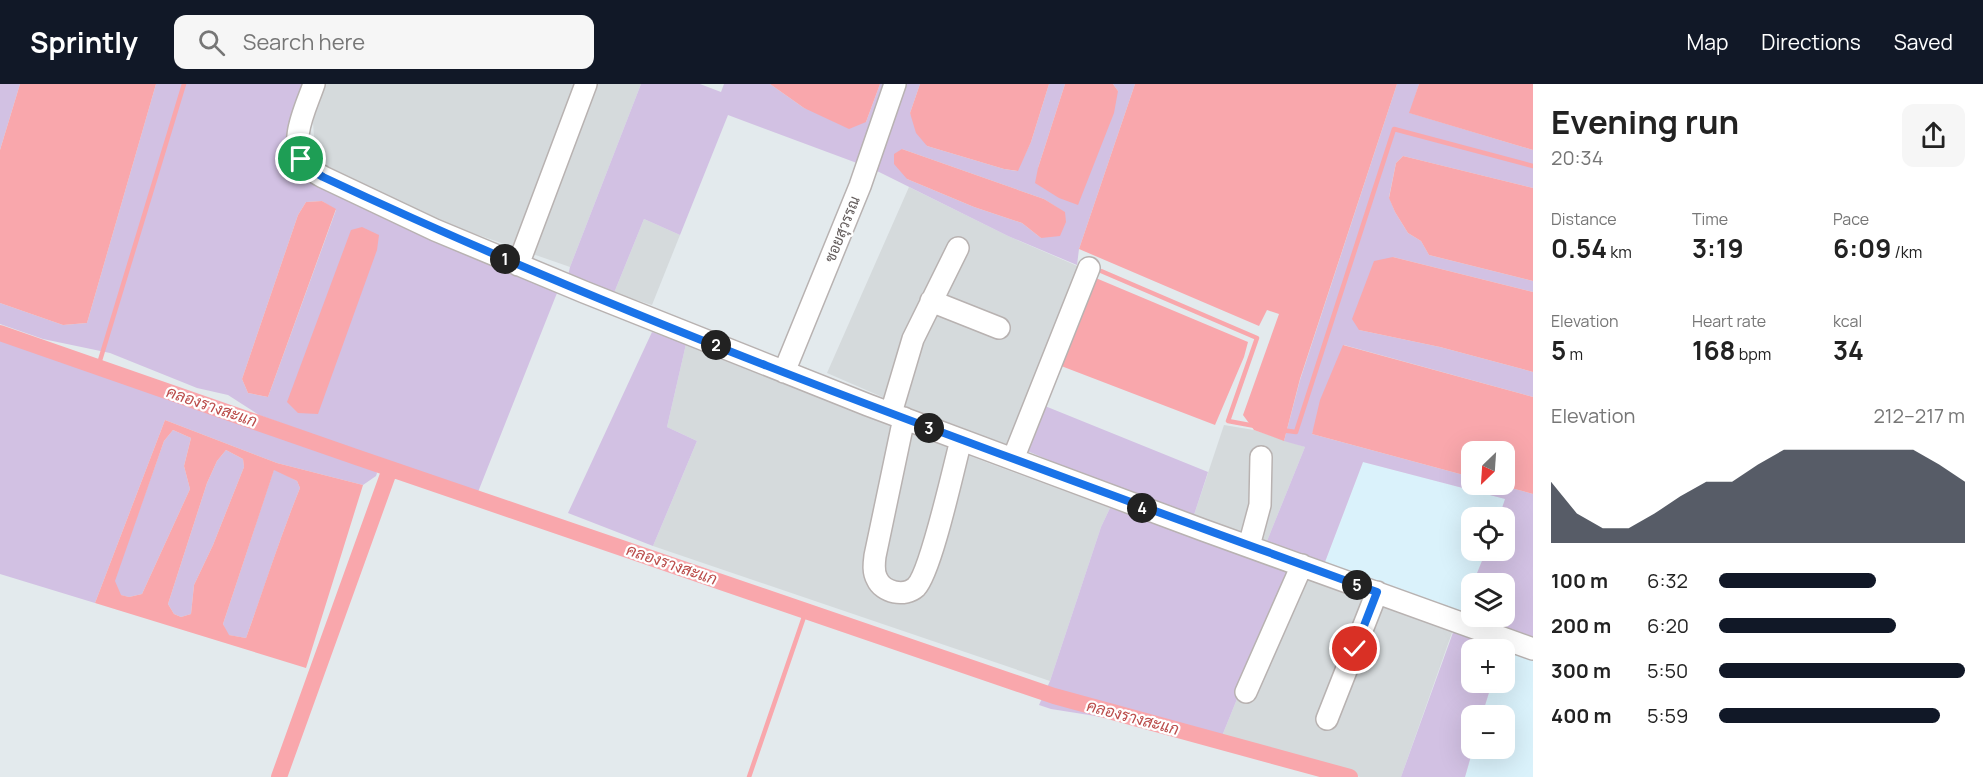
<!DOCTYPE html>
<html lang="en">
<head>
<meta charset="utf-8">
<style>
  :root { --surface:#fff; --page:#f6f6f6; --text:#222; --muted:#767676; --accent:#111827 }
  body { margin:0; font-family:Manrope,Sarabun,sans-serif; background:var(--page); color:var(--text); height:100vh; display:flex; flex-direction:column; font-size:22px; white-space:nowrap }
  * { box-sizing:border-box; margin:0 }
  p { font-size:20px; color:var(--muted) }
  .icon { flex:none; width:33px; height:33px; fill:none; stroke:currentColor; stroke-width:2; stroke-linecap:round; stroke-linejoin:round }
  .map { position:relative; flex:1; overflow:hidden }
  .side { display:flex; flex-direction:column; background:var(--surface); width:450px }
  .side>* { flex:none }
  .needle { width:39px; rotate:205deg }
  .controls { position:absolute; left:1461px; top:357px; display:grid; gap:12px }
  .controls a { display:grid; place-items:center; width:54px; height:54px; border-radius:12px; background:var(--surface); box-shadow:0 6px 24px #0002; font-size:30px }
  .pin { position:absolute; display:grid; place-items:center; width:51px; height:51px; color:#fff; margin:-26px; border:3px solid #fff; border-radius:50%; box-shadow:0 2px 6px #0007 }
  .km { position:absolute; width:30px; height:30px; margin:-15px; border-radius:50%; background:#222; color:#fff; font-size:16px; line-height:30px; text-align:center }
  .round { display:grid; place-items:center; flex:none; width:63px; height:63px; border-radius:12px; background:var(--page) }
  .overview { display:flex; align-items:center; justify-content:space-between; height:102px; padding:0 18px }
  h1 { font-size:33px; font-weight:700; line-height:45px }
  .metrics { display:grid; grid-template-columns:repeat(3,1fr); gap:9px; height:102px; padding:6px 18px }
  .metrics div { display:grid; align-content:center }
  .metrics b { font-size:26px; font-weight:700 }
  .metrics small { font-size:16px; font-weight:400 }
  .metrics p { font-size:16px }
  .chart { height:168px; padding:12px 18px }
  .chart p { display:flex; justify-content:space-between }
  .chart svg { width:100%; height:108px; margin-top:6px; fill:var(--accent); opacity:.7 }
  ul { padding:0 18px; list-style:none; font-size:20px }
  li { display:grid; grid-template-columns:96px 72px 1fr; align-items:center; height:45px }
  li i { height:15px; border-radius:8px; background:var(--accent) }
  header { display:flex; align-items:center; gap:36px; box-sizing:border-box; height:84px; padding:0 30px; background:var(--accent); color:#fff }
  header strong { font-size:28px }
  nav { display:flex; gap:33px; margin-inline-start:auto; font-size:21px }
  .search { width:420px; height:54px; background:var(--page); display:flex; align-items:center; gap:15px; box-sizing:border-box; padding:0 21px; border-radius:12px; color:var(--muted); font-size:22px }
  main { display:flex; flex:1; min-height:0 }
  .map>svg:first-child { display:block }
  .commercial { fill:#daf2fb }
  .industrial { fill:#d5dadc }
  .green { fill:#d2c1e3; fill-rule:evenodd }
  .water { fill:#f9a7ac; fill-rule:evenodd }
  .lines { fill:none; stroke-linecap:round; stroke-linejoin:round }
  .stream { stroke:#f9a7ac; stroke-width:4.5 }
  .canal { stroke:#f9a7ac; stroke-width:16 }
  .minor-casing { stroke:#b8b2b1; stroke-width:24 }
  .minor { stroke:#fff; stroke-width:21 }
  .route-casing { stroke:#fff; stroke-width:12 }
  .route { stroke:#1a73e8; stroke-width:8 }
  .labels { text-anchor:middle; dominant-baseline:central; stroke-width:4.5; stroke-linejoin:round; paint-order:stroke }
  .street-label { font-size:15px; fill:#635c5b; stroke:#fff }
  .water-label { font-size:16px; font-style:italic; fill:#bb4d4b; stroke:#fff }
</style>
</head>
<body>
<header>
<strong>Sprintly</strong>
<div class="search"><svg class="icon" aria-label="search" viewBox="0 0 24 24"><circle cx="10" cy="10" r="6"/><path d="M15 15l6 6"/></svg>Search here</div>
<nav><a>Map</a><a>Directions</a><a>Saved</a></nav>
</header>
<main>
<div class="map">
<svg width="1533" height="693" viewBox="0 0 1533 693">
  <rect width="100%" height="100%" fill="#e3eaed"/>
  <path class="commercial" d="M 1363,378 L 1506,415 L 1499,433 L 1472,434 L 1472,466 L 1486,467 L 1473,499 L 1472,500 L 1471,504 L 1462,528 L 1325,478 Z
    M 1502,562 L 1533,573 L 1533,693 L 1465,693 L 1473,665 L 1504,664 L 1504,632 L 1482,631 L 1492,599 L 1504,598 L 1504,566 L 1501,565 Z"/>
  <path class="industrial" d="M 323,0 L 641,0 L 570,183 L 461,145 L 388,113 L 328,83 L 315,67 L 313,38 Z
    M 909,103 L 1008,152 L 1082,184 L 1011,363 L 903,322 L 827,289 Z
    M 644,135 L 680,151 L 652,221 L 614,209 Z
    M 686,260 L 988,379 L 1110,424 L 1101,443 L 1050,597 L 653,462 L 697,357 L 667,343 Z
    M 1224,341 L 1254,346 L 1305,363 L 1267,457 L 1194,431 Z
    M 1289,487 L 1454,543 L 1401,693 L 1360,693 L 1222,652 Z"/>
  <path class="green" d="M 0,0 L 20,0 L 0,66 Z
    M 156,0 L 302,0 L 285,61 L 305,95 L 436,158 L 557,209 L 478,408 L 356,373 L 358,367 L 259,331 L 228,311 L 197,304 L 110,269 L 43,255 L 0,240 L 0,219 L 63,241 L 87,239 ZM 322,117 L 336,126 L 268,313 L 248,309 L 242,295 L 298,131 L 306,118 Z
    M 641,0 L 700,0 L 721,8 L 724,0 L 770,0 L 804,24 L 866,38 L 880,0 L 920,0 L 910,29 L 927,62 L 1004,85 L 1017,87 L 1031,58 L 1049,0 L 1065,0 L 1038,84 L 1118,7 L 1113,0 L 1135,0 L 1079,165 L 1077,181 L 1008,152 L 873,85 L 728,31 L 680,151 L 644,135 L 614,209 L 568,192 L 570,183 ZM 902,65 L 1044,115 L 1064,128 L 1041,154 L 1022,139 L 974,123 L 907,95 Z
    M 1397,0 L 1419,0 L 1410,29 L 1533,66 L 1533,104 L 1403,72 L 1396,79 L 1389,113 L 1395,128 L 1408,149 L 1421,157 L 1429,171 L 1533,197 L 1533,208 L 1393,173 L 1359,246 L 1440,263 L 1533,288 L 1533,313 L 1344,261 L 1312,350 L 1471,393 L 1472,400 L 1500,401 L 1533,410 L 1533,554 L 1474,533 L 1504,532 L 1504,500 L 1473,499 L 1486,467 L 1504,466 L 1504,434 L 1499,433 L 1505,415 L 1363,378 L 1325,478 L 1267,457 L 1305,363 L 1284,357 L 1300,296 Z
    M 652,248 L 686,260 L 667,343 L 697,357 L 653,462 L 568,429 Z
    M 0,254 L 374,384 L 377,389 L 376,392 L 363,401 L 277,379 L 165,336 L 95,519 L 0,490 Z
    M 1040,320 L 1208,388 L 1194,431 L 1175,430 L 1018,363 Z
    M 173,346 L 191,354 L 184,382 L 190,405 L 142,510 L 129,513 L 120,511 L 114,497 L 164,357 Z
    M 226,366 L 243,375 L 244,383 L 213,461 L 194,501 L 191,530 L 181,533 L 174,530 L 168,520 L 207,399 L 217,377 Z
    M 274,385 L 297,397 L 300,404 C 280,453 264,505 246,554 L 228,551 L 223,540 Z
    M 1110,424 L 1289,487 L 1222,652 L 1051,625 L 1039,621 L 1050,597 L 1101,443 Z
    M 1455,543 L 1502,562 L 1501,565 L 1472,566 L 1472,598 L 1492,599 L 1482,631 L 1472,632 L 1472,664 L 1473,665 L 1465,693 L 1401,693 Z"/>
  <path class="water" d="M 20,0 L 156,0 L 87,239 L 63,241 L 0,219 L 0,66 Z
    M 770,0 L 880,0 L 866,38 L 849,45 L 804,24 Z
    M 920,0 L 1049,0 L 1031,58 L 1018,87 L 1004,85 L 927,62 L 916,49 L 910,29 Z
    M 1065,0 L 1113,0 L 1118,7 L 1114,29 L 1078,121 L 1059,114 L 1035,99 L 1038,84 Z
    M 1135,0 L 1397,0 L 1300,295 L 1284,357 L 1254,346 L 1243,331 L 1279,230 L 1267,226 L 1259,242 L 1079,165 Z
    M 1419,0 L 1533,0 L 1533,66 L 1409,29 Z
    M 902,65 L 1044,115 L 1065,128 L 1066,138 L 1060,152 L 1041,154 L 1022,139 L 974,123 L 907,95 L 894,80 L 894,70 Z
    M 1403,72 L 1533,104 L 1533,197 L 1429,171 L 1421,157 L 1408,149 L 1395,128 L 1389,114 L 1396,79 Z
    M 322,117 L 336,125 L 268,313 L 248,309 L 242,295 L 298,131 L 306,118 Z
    M 362,143 L 379,151 L 377,166 L 318,330 L 298,329 L 287,318 L 351,146 Z
    M 1393,173 L 1533,208 L 1533,288 L 1440,263 L 1359,246 L 1352,235 L 1374,177 Z
    M 1091,192 L 1248,258 L 1244,273 L 1215,341 L 1056,280 Z
    M 1343,261 L 1533,313 L 1533,410 L 1500,401 L 1504,400 L 1504,368 L 1472,368 L 1471,393 L 1312,350 L 1320,316 Z
    M 165,336 L 277,379 L 363,401 L 306,584 L 95,519 ZM 173,346 L 191,354 L 184,382 L 190,405 L 142,510 L 129,513 L 121,511 L 115,497 L 164,357 ZM 226,366 L 243,375 L 244,383 L 213,461 L 194,501 L 191,530 L 181,533 L 174,530 L 168,520 L 207,399 L 217,377 ZM 274,386 L 297,397 L 300,404 C 280,453 264,504 246,554 L 229,551 L 223,540 Z"/>
  <g class="lines">
    <path class="stream" d="M 1101,187 L 1257,254 L 1228,337 L 1255,342
      M 98,283 L 184,0
      M 1281,346 L 1296,348 L 1394,45 L 1533,82
      M 749,693 L 806,527"/>
    <path class="canal" d="M 0,249 L 356,373 L 1054,612 L 1350,693
      M 279,693 L 390,385"/>
    <defs>
      <path id="minor" d="M 314,0 C 306,24 286,60 307,82 C 311,87 318,90 323,93 L 435,146 L 584,208 L 868,321 L 1203,446 L 1533,565
        M 518,181 L 586,0
        M 931,217 L 999,244
        M 784,288 L 860,102 L 895,0
        M 891,329 L 913,255 L 958,164
        M 904,334 L 875,472 C 874,480 873,488 877,495 C 883,509 905,513 916,503 C 931,488 954,382 961,356
        M 1013,375 L 1089,184
        M 1249,462 L 1260,421 L 1261,373
        M 1246,608 L 1302,481
        M 1327,635 L 1377,508"/>
    </defs>
    <use href="#minor" class="minor-casing"/>
    <use href="#minor" class="minor"/>
  </g>
  <g class="lines">
    <defs>
      <path id="route" d="M 301,75 L 308,84 L 323,93 C 665,254 1023,378 1377,508 L 1355,565"/>
    </defs>
    <use href="#route" class="route-casing"/>
    <use href="#route" class="route"/>
  </g>
  <g class="labels">
    <g class="street-label">
      <text transform="translate(842 145) rotate(-68)">ซอยสุวรรณ</text>
    </g>
    <g class="water-label">
      <text transform="translate(212 322) rotate(19)">คลองรางสะแก</text>
      <text transform="translate(672 480) rotate(19)">คลองรางสะแก</text>
      <text transform="translate(1133 633) rotate(15)">คลองรางสะแก</text>
    </g>
  </g>
</svg>
<div class="controls">
<a><svg class="needle" viewBox="-14 -14 28 28"><path d="M0-13l5 13h-10z" fill="#e53935"/><path d="M0 13l5-13h-10z" fill="#767676"/></svg></a>
<a><svg class="icon" aria-label="locate" viewBox="0 0 24 24"><circle cx="12" cy="12" r="6"/><path d="M12 2v4M12 18v4M2 12h4M18 12h4"/></svg></a>
<a><svg class="icon" aria-label="layers" viewBox="0 0 24 24"><path d="M12 4l9 5-9 5-9-5zM3 14l9 5 9-5"/></svg></a>
<a>+</a>
<a>−</a>
</div>
<div class="pin" style="left:301px;top:75px;background:#1e9e55"><svg class="icon" aria-label="arrive" viewBox="0 0 24 24"><path d="M6 21V4h12l-3 4 3 4H6"/></svg></div>
<div class="pin" style="left:1355px;top:565px;background:#d93025"><svg class="icon" aria-label="check" viewBox="0 0 24 24"><path d="M5 12l5 5 9-10"/></svg></div>
<b class="km" style="left:505px;top:175px">1</b>
<b class="km" style="left:716px;top:261px">2</b>
<b class="km" style="left:929px;top:344px">3</b>
<b class="km" style="left:1142px;top:424px">4</b>
<b class="km" style="left:1357px;top:501px">5</b>
</div>
<section class="side">
<div class="overview"><div><h1>Evening run</h1><p>20:34</p></div><a class="round"><svg class="icon" aria-label="share" viewBox="0 0 24 24"><path d="M12 15V3M7 8l5-5 5 5M5 13v7h14v-7"/></svg></a></div>
<div class="metrics">
<div><p>Distance</p><b>0.54<small> km</small></b></div>
<div><p>Time</p><b>3:19</b></div>
<div><p>Pace</p><b>6:09<small> /km</small></b></div>
</div>
<div class="metrics">
<div><p>Elevation</p><b>5<small> m</small></b></div>
<div><p>Heart rate</p><b>168<small> bpm</small></b></div>
<div><p>kcal</p><b>34</b></div>
</div>
<div class="chart"><p><span>Elevation</span>212–217 m</p>
<svg viewBox="0 0 160 44" preserveAspectRatio="none"><path d="M0 44V19L10 32L20 38L30 38L40 32L50 25L60 19L70 19L80 12L90 6L100 6L110 6L120 6L130 6L140 6L150 12L160 19V44z"/></svg>
</div>
<ul>
<li><b>100 m</b>6:32<i style="width:64%"></i></li>
<li><b>200 m</b>6:20<i style="width:72%"></i></li>
<li><b>300 m</b>5:50<i style="width:100%"></i></li>
<li><b>400 m</b>5:59<i style="width:90%"></i></li>
</ul>
</section>
</main>
</body>
</html>
